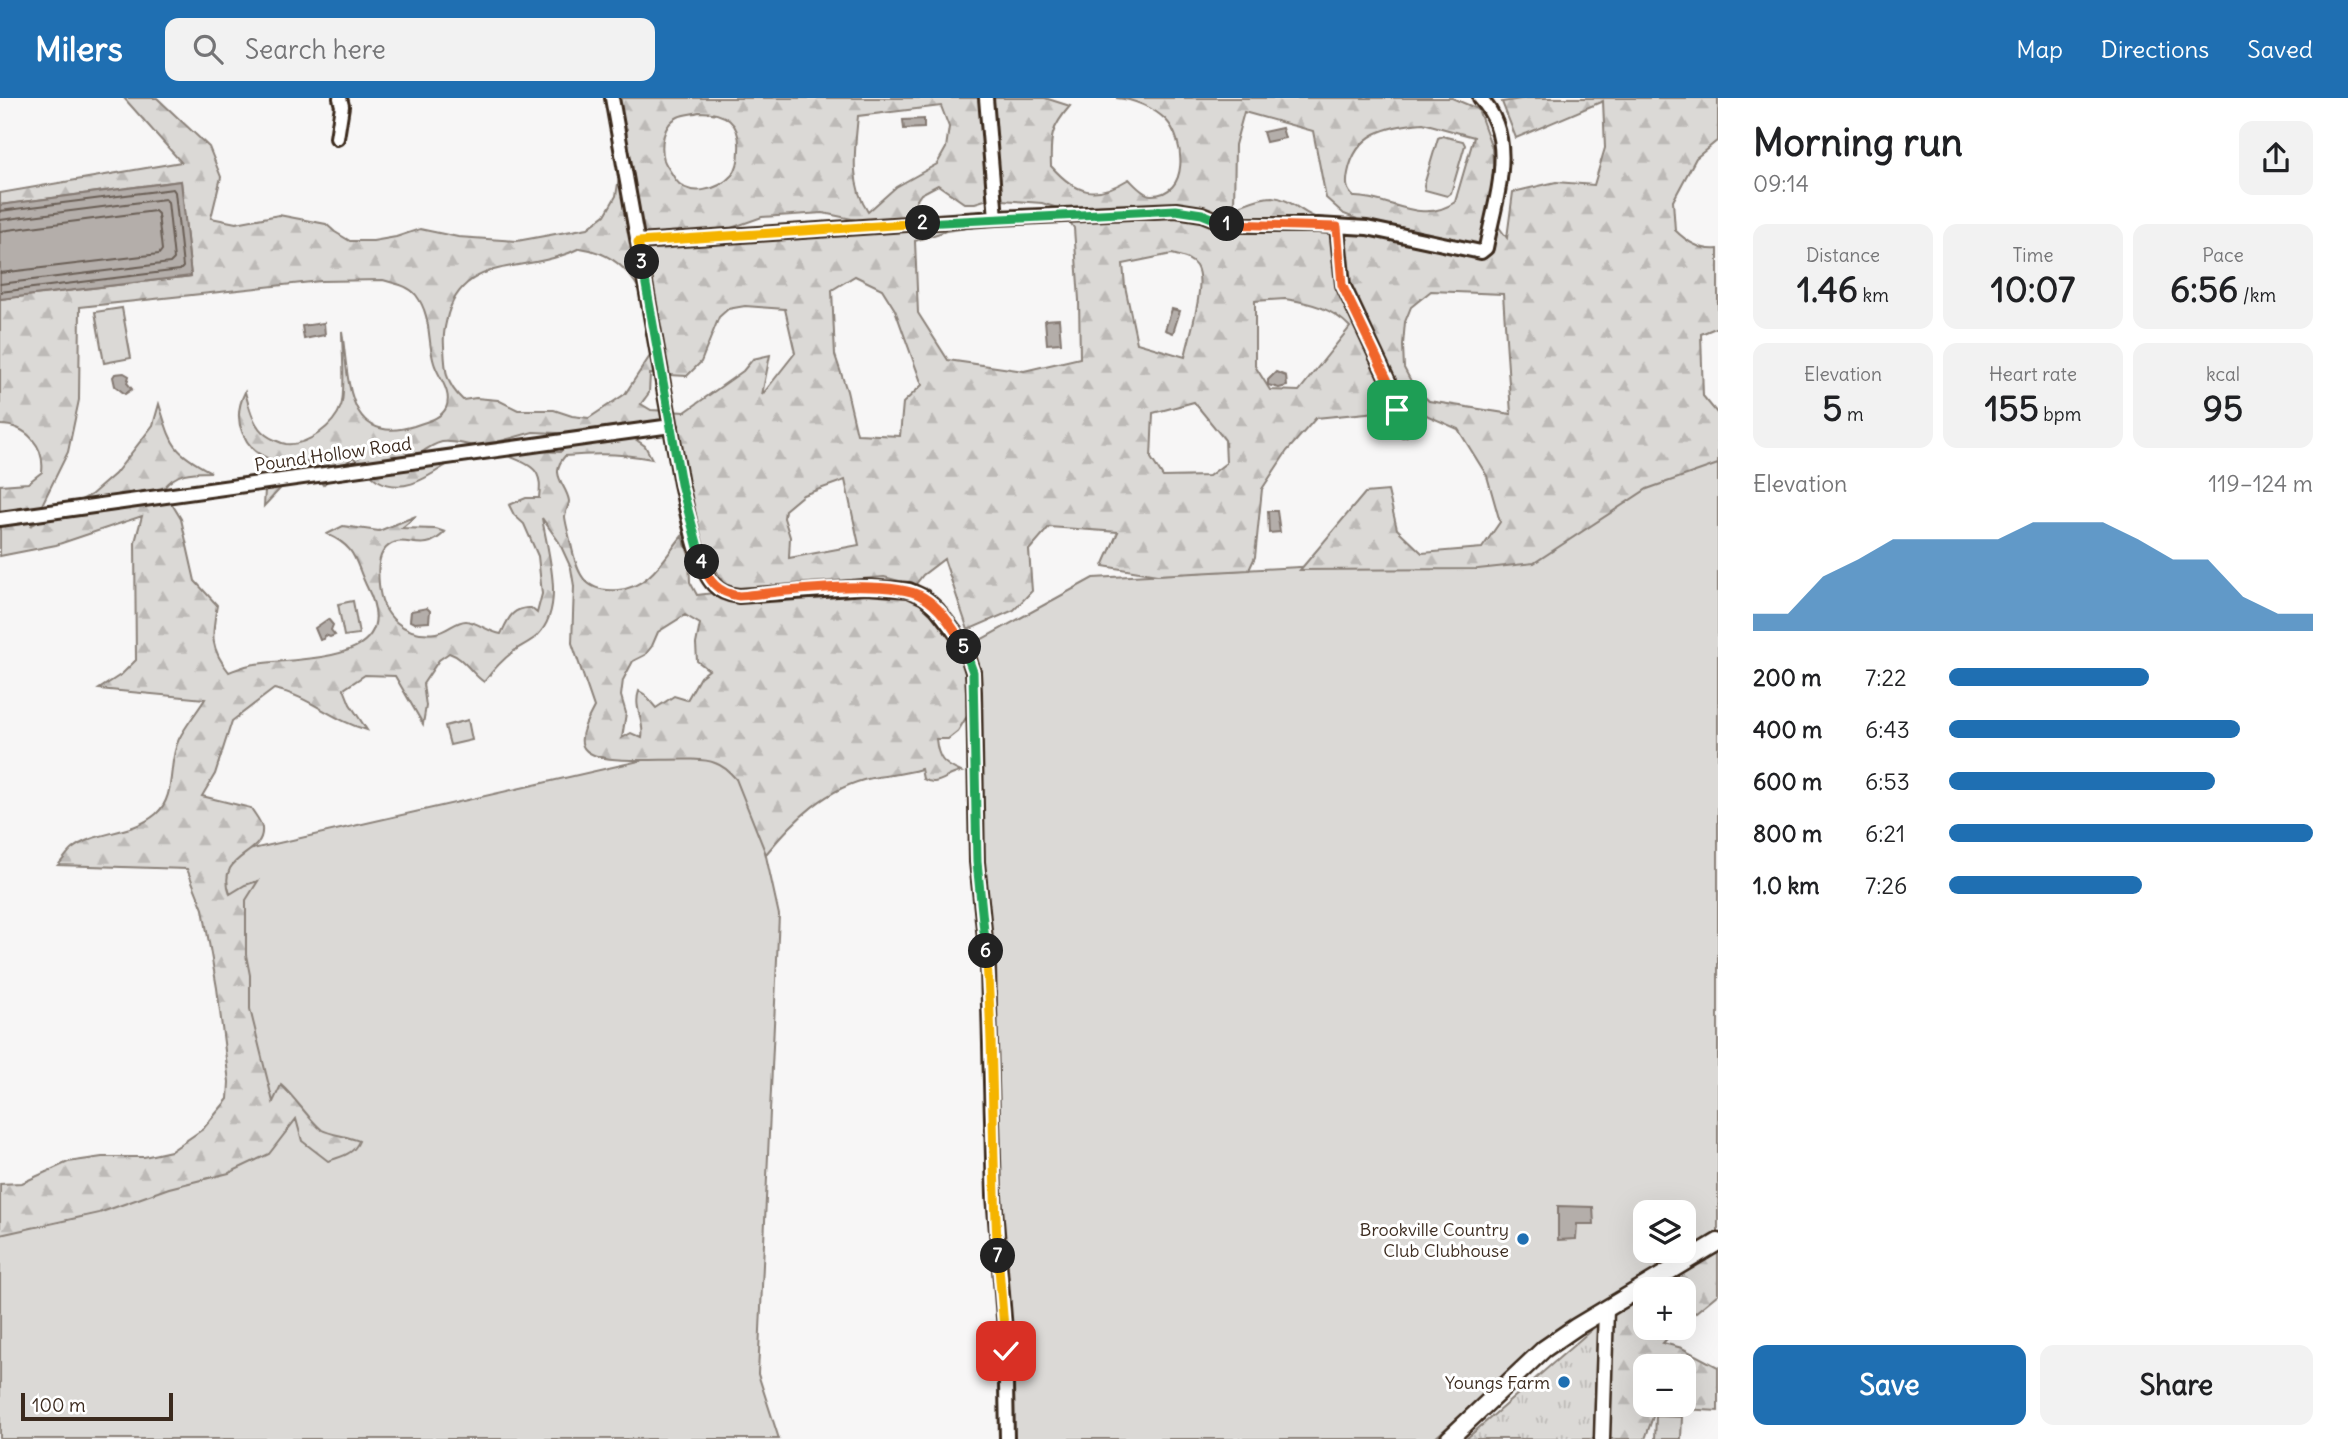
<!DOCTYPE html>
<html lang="en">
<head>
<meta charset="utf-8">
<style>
  :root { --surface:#fff; --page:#f2f2f2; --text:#202124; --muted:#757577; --accent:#1f6fb2 }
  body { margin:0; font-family:Delius,sans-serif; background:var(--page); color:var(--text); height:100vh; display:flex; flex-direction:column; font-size:26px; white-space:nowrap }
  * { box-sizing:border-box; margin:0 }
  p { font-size:23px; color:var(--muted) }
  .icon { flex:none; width:38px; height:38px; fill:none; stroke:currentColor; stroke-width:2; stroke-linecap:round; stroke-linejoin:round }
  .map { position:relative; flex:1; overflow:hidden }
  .side { display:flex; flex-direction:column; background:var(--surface); width:630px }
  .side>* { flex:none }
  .buttons { position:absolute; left:1633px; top:1102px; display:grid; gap:14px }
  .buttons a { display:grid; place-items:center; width:63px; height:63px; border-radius:14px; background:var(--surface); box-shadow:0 7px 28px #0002; font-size:35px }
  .scale { position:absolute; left:21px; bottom:18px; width:152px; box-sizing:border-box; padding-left:7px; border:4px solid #3b2a1e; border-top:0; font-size:19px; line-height:24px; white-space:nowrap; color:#3b2a1e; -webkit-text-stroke:5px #fff; paint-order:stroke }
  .pin { position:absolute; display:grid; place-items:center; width:60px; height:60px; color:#fff; margin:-30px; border-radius:14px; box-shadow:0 4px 10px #0006 }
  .km { position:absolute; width:35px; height:35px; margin:-18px; border-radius:50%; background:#222; color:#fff; font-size:19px; line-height:35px; text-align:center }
  .round { display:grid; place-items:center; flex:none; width:74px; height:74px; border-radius:14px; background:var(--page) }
  .overview { display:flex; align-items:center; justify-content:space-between; height:119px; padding:0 35px }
  h1 { font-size:38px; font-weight:700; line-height:52px }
  .stats { display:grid; grid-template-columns:repeat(3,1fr); gap:10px; height:119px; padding:7px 35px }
  .stats div { display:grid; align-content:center; border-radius:14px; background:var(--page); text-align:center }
  .stats b { font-size:35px; font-weight:700 }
  .stats small { font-size:19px; font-weight:400 }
  .stats p { font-size:19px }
  .chart { height:196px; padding:14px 35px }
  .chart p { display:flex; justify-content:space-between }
  .chart svg { width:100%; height:126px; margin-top:7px; fill:var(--accent); opacity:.7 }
  .button { display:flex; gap:14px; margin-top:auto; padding:14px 35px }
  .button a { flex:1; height:80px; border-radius:14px; background:var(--accent); color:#fff; font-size:28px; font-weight:700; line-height:80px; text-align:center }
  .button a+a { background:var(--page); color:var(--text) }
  ul { padding:0 35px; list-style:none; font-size:23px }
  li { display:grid; grid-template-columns:112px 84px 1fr; align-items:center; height:52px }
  li i { height:18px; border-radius:9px; background:var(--accent) }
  header { display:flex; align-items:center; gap:42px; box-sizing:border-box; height:98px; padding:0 35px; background:var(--accent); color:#fff }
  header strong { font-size:33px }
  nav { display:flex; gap:38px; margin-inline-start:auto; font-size:24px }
  .search { width:490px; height:63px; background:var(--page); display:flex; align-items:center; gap:18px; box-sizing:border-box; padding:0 24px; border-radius:14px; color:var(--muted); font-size:26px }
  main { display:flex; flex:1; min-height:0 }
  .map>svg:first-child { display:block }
  .grass { fill:#dbd9d6; stroke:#8b827a; stroke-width:2; fill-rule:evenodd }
  .forest { fill:url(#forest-firs); stroke:#8b827a; stroke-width:2; fill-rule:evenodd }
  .park { fill:url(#park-tufts); stroke:#8b827a; stroke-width:2 }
  .water { fill:#b4aeaa; stroke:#847972; stroke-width:2 }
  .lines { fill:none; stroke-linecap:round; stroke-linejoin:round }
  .shore { stroke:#6b5f56; stroke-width:2 }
  .minor-casing { stroke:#3b2a1e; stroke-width:18 }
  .tertiary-casing { stroke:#3b2a1e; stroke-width:19 }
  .secondary-casing { stroke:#3b2a1e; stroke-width:21 }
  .minor { stroke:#fff; stroke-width:12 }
  .tertiary { stroke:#fff; stroke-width:14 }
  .secondary { stroke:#fff; stroke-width:16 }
  .split-1-casing { stroke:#fff; stroke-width:14 }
  .split-2-casing { stroke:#fff; stroke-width:14 }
  .split-3-casing { stroke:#fff; stroke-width:14 }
  .split-4-casing { stroke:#fff; stroke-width:14 }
  .split-5-casing { stroke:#fff; stroke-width:14 }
  .split-6-casing { stroke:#fff; stroke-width:14 }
  .split-7-casing { stroke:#fff; stroke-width:14 }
  .split-8-casing { stroke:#fff; stroke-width:14 }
  .split-1 { stroke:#f0652b; stroke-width:9 }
  .split-2 { stroke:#22a559; stroke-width:9 }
  .split-3 { stroke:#f5b400; stroke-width:9 }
  .split-4 { stroke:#22a559; stroke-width:9 }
  .split-5 { stroke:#f0652b; stroke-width:9 }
  .split-6 { stroke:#22a559; stroke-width:9 }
  .split-7 { stroke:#f5b400; stroke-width:9 }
  .split-8 { stroke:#f5b400; stroke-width:9 }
  .poi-dot { fill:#1f6fb2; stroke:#fff; stroke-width:2.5 }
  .labels { text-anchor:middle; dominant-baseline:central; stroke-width:6; stroke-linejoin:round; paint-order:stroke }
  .street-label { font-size:18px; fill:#3b2a1e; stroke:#fff }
  .poi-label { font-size:18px; fill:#3b2a1e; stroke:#fff; text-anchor:end }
</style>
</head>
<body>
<header>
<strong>Milers</strong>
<div class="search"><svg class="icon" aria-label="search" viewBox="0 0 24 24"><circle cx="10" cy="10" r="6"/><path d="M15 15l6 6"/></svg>Search here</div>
<nav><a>Map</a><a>Directions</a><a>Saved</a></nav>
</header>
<main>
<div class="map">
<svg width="1718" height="1341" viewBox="0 0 1718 1341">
  <defs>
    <pattern id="forest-firs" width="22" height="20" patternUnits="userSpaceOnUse" patternTransform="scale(1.75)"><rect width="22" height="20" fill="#dbd9d6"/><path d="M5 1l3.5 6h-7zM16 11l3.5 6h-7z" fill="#bdbab7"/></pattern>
    <pattern id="park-tufts" width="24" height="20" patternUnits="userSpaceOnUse" patternTransform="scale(1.75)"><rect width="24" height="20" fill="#dbd9d6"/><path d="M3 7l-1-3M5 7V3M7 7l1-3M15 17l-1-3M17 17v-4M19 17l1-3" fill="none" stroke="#bdbab7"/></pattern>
  </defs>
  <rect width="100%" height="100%" fill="#f7f6f6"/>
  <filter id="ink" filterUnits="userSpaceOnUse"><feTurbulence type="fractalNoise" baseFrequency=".0143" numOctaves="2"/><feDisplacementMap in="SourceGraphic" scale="14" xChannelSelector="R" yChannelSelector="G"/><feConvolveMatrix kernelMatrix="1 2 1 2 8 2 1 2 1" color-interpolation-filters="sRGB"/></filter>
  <g filter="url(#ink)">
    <path class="grass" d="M 1442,38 L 1463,43 L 1465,47 L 1451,95 L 1447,98 L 1425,92 L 1424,87 L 1438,40 Z
      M 122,210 L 131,260 L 104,265 L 95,214 Z
      M 1718,353 L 1718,1139 L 1544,1243 L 1434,1341 L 1010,1341 L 973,546 L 1093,480 L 1525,457 L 1648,377 ZM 1645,1115 L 1684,1115 L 1684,1153 L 1645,1153 Z
      M 353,503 L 359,536 L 344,538 L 338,506 Z
      M 468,622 L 472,642 L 450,647 L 445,628 Z
      M 740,640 L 779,817 L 758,1276 L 779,1341 L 0,1341 L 0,1113 L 261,1038 L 200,763 Z
      M 1656,1318 L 1682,1319 L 1681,1341 L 1655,1341 Z"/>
    <path class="forest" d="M 124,0 L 157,0 L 209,49 L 221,79 L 211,120 L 236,125 L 279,117 L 326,126 L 335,134 L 350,143 L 373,143 L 396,139 L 420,131 L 458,139 L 517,143 L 588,130 L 605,117 L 616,98 L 627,31 L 609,0 L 1045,0 L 1070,8 C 1051,30 1050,39 1051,68 C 1076,96 1095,102 1129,81 C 1134,86 1143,97 1151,97 C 1190,98 1185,42 1166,22 C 1154,10 1133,1 1116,0 L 1452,0 L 1478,11 L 1492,50 L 1498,128 L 1507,140 L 1513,94 L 1556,84 L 1594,87 L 1605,50 L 1603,3 L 1516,40 L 1502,4 L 1527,0 L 1718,0 L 1718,42 L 1696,60 L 1673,103 L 1675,132 C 1687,144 1701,153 1718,151 L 1718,229 L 1701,236 L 1703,298 L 1718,316 L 1718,366 L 1647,391 L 1534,465 L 1478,471 L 1300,472 L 1365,395 L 1388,393 L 1397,431 L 1422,455 L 1482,450 L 1500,424 L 1487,378 L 1458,331 L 1428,318 L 1404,299 L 1377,314 L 1316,320 L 1287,353 L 1262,391 L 1255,459 L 1249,472 L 1157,477 L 1103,468 L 1118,434 L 1049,429 L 1029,452 L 1032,493 L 1014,512 L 968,532 L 944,461 L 923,477 L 909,495 L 955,540 L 962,554 L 972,601 L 967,618 L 958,633 L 948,641 L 936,641 C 938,661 943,666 961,674 C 946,676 938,690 923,681 L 921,671 C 905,676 889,677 872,680 C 827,689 794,722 766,756 L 736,681 C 730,674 724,668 715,665 C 689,654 587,675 582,645 C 580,634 589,619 594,609 L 572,545 L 574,488 L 571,470 L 559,444 L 542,420 C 548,456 566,510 537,538 C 530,544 521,548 514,553 C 502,562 493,572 484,584 C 471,575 464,560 449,555 L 439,562 L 423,586 L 426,608 L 423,626 L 395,578 L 365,577 L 344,591 L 350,606 L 367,632 C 333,623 309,598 274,591 L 232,623 L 215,676 L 202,698 L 251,710 C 255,717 261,723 262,730 C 265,759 215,755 230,796 L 245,787 L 258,783 L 246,802 L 246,857 L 250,877 L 250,911 L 273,1004 L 281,987 C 295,999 310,1023 322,1032 C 329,1036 350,1039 359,1043 C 354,1056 341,1059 328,1063 L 302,1043 L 296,1021 L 269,1056 L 229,1075 L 169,1090 L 99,1115 L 0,1137 L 0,1086 L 22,1085 L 68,1064 L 102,1059 L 144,1059 L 171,1053 L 203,1031 L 228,1001 L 229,984 L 217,890 L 203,811 L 187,771 L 58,767 C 63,762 67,755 72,751 C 96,732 130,738 156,716 C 177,698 167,665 179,641 C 186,627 197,614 205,601 L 99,591 L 122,576 L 136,562 L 135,444 L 142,418 L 56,447 L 0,458 L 0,387 L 28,385 L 42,374 C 45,349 27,327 0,327 L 0,201 L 191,178 L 181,83 L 0,107 L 0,95 L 181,64 ZM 941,8 L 949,29 L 946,50 L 937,66 L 896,89 L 868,114 C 849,86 855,50 858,18 ZM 699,14 C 725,14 741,24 739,52 C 739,61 738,70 732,77 C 718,93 688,100 675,81 C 672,75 666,68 664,62 C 660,47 663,26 678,19 C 684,16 693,16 699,14 ZM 1244,14 L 1313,33 L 1326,100 L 1344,116 L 1357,121 C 1347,122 1332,124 1323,122 C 1303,118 1292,100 1272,99 C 1258,99 1246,106 1234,110 L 1235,47 ZM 1423,25 L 1474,39 L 1455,104 C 1421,128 1388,98 1354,99 C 1346,92 1346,85 1348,75 C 1356,34 1388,28 1423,25 ZM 938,87 L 964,105 L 975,105 L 988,101 L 1042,105 L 1061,111 L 1074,130 L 1079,202 L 1080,260 L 1024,273 L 948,262 L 918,215 L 915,143 L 946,133 L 982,128 L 930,119 L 910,112 L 921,96 ZM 823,115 L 852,121 C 839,126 825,135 812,139 C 785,146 756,139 731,130 L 762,119 ZM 580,150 C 631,157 642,197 663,238 L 625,296 L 589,320 L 572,318 L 554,312 L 518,312 L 498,302 L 476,300 L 463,302 C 445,285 445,272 444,248 C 443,236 445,228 448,216 C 464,161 517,173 560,158 C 567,156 574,153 580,150 ZM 1172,156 C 1182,159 1190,160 1196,168 C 1207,185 1189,239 1185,259 L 1137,245 L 1125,188 L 1123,166 ZM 855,178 L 882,191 L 895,212 L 922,287 L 903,305 L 900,338 L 857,336 L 847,293 L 835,257 L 832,192 ZM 383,182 C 395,186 408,187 416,197 C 432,218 427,242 434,265 C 438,279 453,294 446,310 C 441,321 424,324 414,328 C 345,349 349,279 342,233 C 342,251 346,294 341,308 C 334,328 307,348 286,346 C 280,345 270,340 266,337 C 253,328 249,308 245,294 C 235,314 237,333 253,351 C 258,357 270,361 277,365 L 265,392 L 264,408 L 306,363 L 323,387 L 353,359 C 360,366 368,376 377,382 C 403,397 426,380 448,366 L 418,357 C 426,351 433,346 442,344 C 458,341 527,360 536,374 C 541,382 540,391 539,400 L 526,400 L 509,407 L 514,417 L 524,426 L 538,458 L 542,496 L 537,515 L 531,510 C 512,509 508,521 501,536 C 489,534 475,523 466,523 C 455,523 447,534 436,535 C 404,539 381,518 379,486 C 378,475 377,459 386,450 C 399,437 412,448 427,445 C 433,444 441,438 445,434 L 436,431 L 402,430 L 416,418 L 379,433 L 343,428 L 327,436 C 358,450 354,463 367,489 C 407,567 300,559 255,566 C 246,567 237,571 229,574 C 209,549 212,537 217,507 L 195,483 L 181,421 L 163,391 C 176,374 190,374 211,374 C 171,353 172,347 159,306 L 153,327 L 115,376 L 91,397 L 32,427 L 68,354 L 79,302 L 80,209 L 321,183 ZM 1431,193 L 1503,196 L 1511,316 L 1429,303 L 1414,289 L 1404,270 L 1403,247 L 1405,224 L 1411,209 ZM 1285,201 C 1311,205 1332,210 1350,229 L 1299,293 L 1270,292 L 1255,268 L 1255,203 ZM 745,208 L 785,211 L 795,255 L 762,297 L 770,257 L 753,261 L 743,273 L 685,314 L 651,312 L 641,306 L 649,295 L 650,276 L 687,278 L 701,264 L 719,219 L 728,211 ZM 1194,304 L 1225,342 L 1226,365 L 1209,378 L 1163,379 L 1151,360 L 1153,315 ZM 648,324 L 675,326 L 702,445 L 724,487 L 740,492 L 697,497 L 690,484 L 689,457 L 682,438 C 664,460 649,490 618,492 C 583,495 577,474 571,446 C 569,437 566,427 565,419 C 565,414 569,408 569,403 C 567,387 548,377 565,358 C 596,355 622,355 652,361 L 645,348 L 634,340 ZM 533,334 L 579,336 L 560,354 L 536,353 L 497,344 ZM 845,382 L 859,447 L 789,460 L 790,439 L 784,420 L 785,412 L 803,397 ZM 884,479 L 899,483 C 865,497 842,498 807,489 L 829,484 ZM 685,517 L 700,526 L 696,546 L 697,563 L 709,572 L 700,579 L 687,602 L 674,598 L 656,610 L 644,596 L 639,593 C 633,610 645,623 642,640 L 631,635 L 622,640 L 626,615 L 621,598 L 623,582 L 633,563 L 645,557 L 652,548 L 658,534 Z
      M 1718,1149 L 1718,1196 L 1684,1224 L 1684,1192 L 1646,1192 Z
      M 1645,1193 L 1645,1230 L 1677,1230 L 1663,1245 L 1682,1250 L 1718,1269 L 1718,1313 L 1664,1310 L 1654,1316 L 1645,1341 L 1606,1341 L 1610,1213 ZM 1645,1269 L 1684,1269 L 1684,1307 L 1645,1307 Z"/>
    <path class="park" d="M 1597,1227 L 1594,1341 L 1466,1341 Z"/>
    <path class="water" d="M 924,21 L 924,30 L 904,31 L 903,22 Z
      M 1282,30 L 1285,40 L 1266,44 L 1263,34 Z
      M 181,83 L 191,178 L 0,201 L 0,107 Z
      M 1172,211 L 1180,213 L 1173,235 L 1165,232 Z
      M 1059,221 L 1061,245 L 1047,246 L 1045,222 Z
      M 324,225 L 325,237 L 304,241 L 302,228 Z
      M 1276,274 L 1286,278 L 1287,288 L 1279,290 L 1268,287 L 1268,282 Z
      M 124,275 L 129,278 L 127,285 L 132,291 L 125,296 L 115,288 L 113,279 L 115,276 Z
      M 1268,413 L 1277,413 L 1280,434 L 1269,435 Z
      M 427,510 L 430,513 L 429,524 L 414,525 L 410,523 L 411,513 Z
      M 328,521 L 333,527 L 331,532 L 335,537 L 330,539 L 325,537 L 324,541 L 320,542 L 315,530 Z
      M 1558,1108 L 1593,1109 L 1594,1126 L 1577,1126 L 1576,1141 L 1558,1142 Z"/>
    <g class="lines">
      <path class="shore" d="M 0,113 L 173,91 L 175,94 L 183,169 L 180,172 L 0,194
        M 0,122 L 165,101 L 168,104 L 174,161 L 170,165 L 0,186
        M 0,133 L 155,113 L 158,116 L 162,152 L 159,156 L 0,175"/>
      <defs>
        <path id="minor" d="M 612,0 L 681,386 C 687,411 696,469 714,487 C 720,494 730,497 739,498 L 866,489 L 909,492 L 924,499 L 937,511 L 960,541 L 967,555 L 973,574 L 974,594 L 977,764 L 988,870 L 994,1098 L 1005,1232 L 1007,1341
          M 986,0 L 996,120
          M 337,40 L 342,8 L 340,0
          M 1337,129 L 1343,187 L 1388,283 L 1403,331
          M 638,144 L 996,120 L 1176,112 L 1202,116 L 1230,127 L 1318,127 L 1367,130 L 1481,154 L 1486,150 C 1495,102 1519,41 1480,0
          M 0,421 L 671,328"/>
        <path id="tertiary" d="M 1602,1341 L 1606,1211"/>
        <path id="secondary" d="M 1449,1341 L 1544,1251 L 1576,1229 L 1718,1144"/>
      </defs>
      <use href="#minor" class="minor-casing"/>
      <use href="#tertiary" class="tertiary-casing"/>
      <use href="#secondary" class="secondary-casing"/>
      <use href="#minor" class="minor"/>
      <use href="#tertiary" class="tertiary"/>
      <use href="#secondary" class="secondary"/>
    </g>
  </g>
  <g class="lines" filter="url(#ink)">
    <defs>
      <path id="split-1" d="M 1227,126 L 1337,129 L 1342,187 L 1388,283 L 1397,312"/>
      <path id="split-2" d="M 923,125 L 1176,112 L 1202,116 L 1227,126"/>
      <path id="split-3" d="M 642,164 L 638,144 L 923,125"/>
      <path id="split-4" d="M 642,164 L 681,386 L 702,464"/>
      <path id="split-5" d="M 702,464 C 708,483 718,495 739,498 C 780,494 889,479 923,499 C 940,509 955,532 964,549"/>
      <path id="split-6" d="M 964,549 L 973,574 L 977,764 L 986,853"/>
      <path id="split-7" d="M 986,853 C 995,954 991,1057 998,1158"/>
      <path id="split-8" d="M 998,1158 L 1006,1253"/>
    </defs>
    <use href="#split-1" class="split-1-casing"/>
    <use href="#split-2" class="split-2-casing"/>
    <use href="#split-3" class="split-3-casing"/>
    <use href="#split-4" class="split-4-casing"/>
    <use href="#split-5" class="split-5-casing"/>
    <use href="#split-6" class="split-6-casing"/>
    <use href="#split-7" class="split-7-casing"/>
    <use href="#split-8" class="split-8-casing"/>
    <use href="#split-1" class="split-1"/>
    <use href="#split-2" class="split-2"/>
    <use href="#split-3" class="split-3"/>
    <use href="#split-4" class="split-4"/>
    <use href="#split-5" class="split-5"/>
    <use href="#split-6" class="split-6"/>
    <use href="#split-7" class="split-7"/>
    <use href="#split-8" class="split-8"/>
  </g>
  <g class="poi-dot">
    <circle cx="1523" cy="1141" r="7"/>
    <circle cx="1564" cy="1284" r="7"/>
  </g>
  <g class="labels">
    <g class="street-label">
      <text transform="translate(333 356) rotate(-8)">Pound Hollow Road</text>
    </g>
    <g class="poi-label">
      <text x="1509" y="1131">Brookville Country<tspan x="1509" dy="21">Club Clubhouse</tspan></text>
      <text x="1550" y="1284">Youngs Farm</text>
    </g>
  </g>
</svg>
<div class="buttons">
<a><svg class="icon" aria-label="layers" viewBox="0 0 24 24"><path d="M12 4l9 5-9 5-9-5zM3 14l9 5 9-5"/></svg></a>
<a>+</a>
<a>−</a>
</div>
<div class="scale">100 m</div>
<div class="pin" style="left:1397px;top:312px;background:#1e9e55"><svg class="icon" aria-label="arrive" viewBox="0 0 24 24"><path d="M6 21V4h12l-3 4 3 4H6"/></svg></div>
<div class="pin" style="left:1006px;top:1253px;background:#d93025"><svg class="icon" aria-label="check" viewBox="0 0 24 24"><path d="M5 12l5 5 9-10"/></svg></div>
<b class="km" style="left:1227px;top:126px">1</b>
<b class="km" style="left:923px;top:125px">2</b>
<b class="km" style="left:642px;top:164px">3</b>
<b class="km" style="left:702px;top:464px">4</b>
<b class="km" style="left:964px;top:549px">5</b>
<b class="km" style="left:986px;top:853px">6</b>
<b class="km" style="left:998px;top:1158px">7</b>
</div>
<section class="side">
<div class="overview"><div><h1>Morning run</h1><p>09:14</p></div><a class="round"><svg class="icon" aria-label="share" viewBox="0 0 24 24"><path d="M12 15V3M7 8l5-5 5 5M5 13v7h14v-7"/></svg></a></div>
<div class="stats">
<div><p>Distance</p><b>1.46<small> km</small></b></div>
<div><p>Time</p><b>10:07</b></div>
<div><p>Pace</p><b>6:56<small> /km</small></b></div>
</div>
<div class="stats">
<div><p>Elevation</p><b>5<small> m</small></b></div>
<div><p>Heart rate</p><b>155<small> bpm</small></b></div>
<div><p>kcal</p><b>95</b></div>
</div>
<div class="chart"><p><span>Elevation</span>119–124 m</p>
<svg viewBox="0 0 160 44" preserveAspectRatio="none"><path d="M0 44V38L10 38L20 25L30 19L40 12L50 12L60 12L70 12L80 6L90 6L100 6L110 12L120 19L130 19L140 32L150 38L160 38V44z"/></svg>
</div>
<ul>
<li><b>200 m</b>7:22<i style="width:55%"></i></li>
<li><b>400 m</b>6:43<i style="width:80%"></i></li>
<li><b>600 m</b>6:53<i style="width:73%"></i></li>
<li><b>800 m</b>6:21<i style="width:100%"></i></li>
<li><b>1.0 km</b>7:26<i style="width:53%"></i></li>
</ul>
<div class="button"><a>Save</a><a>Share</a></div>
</section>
</main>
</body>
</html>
